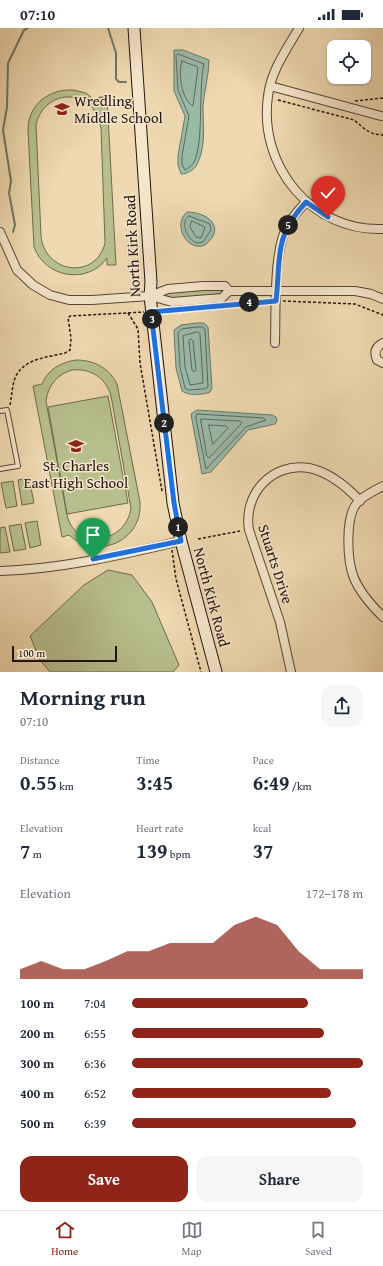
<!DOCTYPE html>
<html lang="en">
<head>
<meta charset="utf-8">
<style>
  :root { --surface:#fff; --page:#f6f6f7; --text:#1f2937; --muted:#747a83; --line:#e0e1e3; --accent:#8f2418 }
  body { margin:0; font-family:"Gentium Book Plus",serif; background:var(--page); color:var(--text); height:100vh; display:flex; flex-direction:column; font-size:15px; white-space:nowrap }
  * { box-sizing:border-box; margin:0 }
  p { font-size:13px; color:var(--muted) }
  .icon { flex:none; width:22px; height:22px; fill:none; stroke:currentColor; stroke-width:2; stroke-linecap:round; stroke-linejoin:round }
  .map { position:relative; height:644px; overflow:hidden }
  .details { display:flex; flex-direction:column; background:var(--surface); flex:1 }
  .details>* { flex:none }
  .buttons { position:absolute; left:327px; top:12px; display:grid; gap:8px }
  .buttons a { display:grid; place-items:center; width:44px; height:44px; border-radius:8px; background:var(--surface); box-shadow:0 1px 3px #0004; font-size:20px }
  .scale { position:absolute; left:12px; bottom:10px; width:105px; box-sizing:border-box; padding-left:4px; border:2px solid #23140f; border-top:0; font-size:11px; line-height:14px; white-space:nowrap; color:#23140f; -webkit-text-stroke:3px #f5e6cc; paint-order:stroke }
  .pin { position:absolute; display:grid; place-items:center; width:34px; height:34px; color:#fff; margin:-41px -17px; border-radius:50% 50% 50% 0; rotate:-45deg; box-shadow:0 0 4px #0007 }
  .pin .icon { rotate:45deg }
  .km { position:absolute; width:20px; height:20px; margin:-10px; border-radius:50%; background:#222; color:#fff; font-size:11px; line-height:20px; text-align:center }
  .round { display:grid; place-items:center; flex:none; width:42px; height:42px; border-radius:12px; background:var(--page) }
  .overview { display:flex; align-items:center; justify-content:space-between; height:68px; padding:0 20px }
  h1 { font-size:22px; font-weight:600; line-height:30px }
  .stats { display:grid; grid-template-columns:repeat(3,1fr); gap:6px; height:68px; padding:4px 20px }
  .stats div { display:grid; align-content:center }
  .stats b { font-size:20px; font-weight:600 }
  .stats small { font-size:11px; font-weight:400 }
  .stats p { font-size:11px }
  .chart { height:112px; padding:8px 20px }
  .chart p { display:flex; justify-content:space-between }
  .chart svg { width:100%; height:72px; margin-top:4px; fill:var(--accent); opacity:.7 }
  .primary-button { display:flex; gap:8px; margin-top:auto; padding:8px 20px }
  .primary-button a { flex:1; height:46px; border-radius:12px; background:var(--accent); color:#fff; font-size:16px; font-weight:600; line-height:46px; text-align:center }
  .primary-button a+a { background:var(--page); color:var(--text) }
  ul { padding:0 20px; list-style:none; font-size:13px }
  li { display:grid; grid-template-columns:64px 48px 1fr; align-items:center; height:30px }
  li i { height:10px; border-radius:5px; background:var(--accent) }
  .status { display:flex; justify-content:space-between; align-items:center; height:28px; padding:0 20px; background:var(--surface); direction:ltr }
  .status svg { height:11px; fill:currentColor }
  .tab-bar { display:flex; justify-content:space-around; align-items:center; height:56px; border-top:1px solid var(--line); background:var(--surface); font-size:11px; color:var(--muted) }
  .tab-bar a { display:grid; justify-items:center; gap:2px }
  .tab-bar .selected { color:var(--accent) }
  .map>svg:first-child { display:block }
  .green { fill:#b7c08d; stroke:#6d6a4e; fill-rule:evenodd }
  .water { fill:#9abaa8; stroke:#6a786b }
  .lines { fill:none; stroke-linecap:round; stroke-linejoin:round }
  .shore { stroke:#5e675c; stroke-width:1 }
  .stream { stroke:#6a786b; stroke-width:2 }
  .service-casing { stroke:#564537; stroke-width:6 }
  .minor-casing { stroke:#564537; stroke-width:10 }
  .secondary-casing { stroke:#23140f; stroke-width:13 }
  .path { stroke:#23140f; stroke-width:1.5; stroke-dasharray:3 2; stroke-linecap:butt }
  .service { stroke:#f5e6cc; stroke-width:4 }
  .minor { stroke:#f5e6cc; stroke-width:8 }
  .secondary { stroke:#f5e6cc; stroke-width:11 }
  .route-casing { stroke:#fff; stroke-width:8 }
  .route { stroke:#1a73e8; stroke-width:5 }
  .labels { text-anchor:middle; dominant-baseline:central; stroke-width:3; stroke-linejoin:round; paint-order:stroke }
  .poi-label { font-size:15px; fill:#23140f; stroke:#f5e6cc; text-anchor:start }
  .street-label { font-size:15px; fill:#23140f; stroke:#f5e6cc }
</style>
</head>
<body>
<div class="status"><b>07:10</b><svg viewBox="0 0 49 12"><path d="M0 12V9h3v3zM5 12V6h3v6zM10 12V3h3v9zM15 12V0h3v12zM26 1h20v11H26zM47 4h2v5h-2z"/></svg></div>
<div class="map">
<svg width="383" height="644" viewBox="0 0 383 644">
  <rect width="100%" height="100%" fill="#efd9b0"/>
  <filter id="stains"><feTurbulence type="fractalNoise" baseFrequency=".005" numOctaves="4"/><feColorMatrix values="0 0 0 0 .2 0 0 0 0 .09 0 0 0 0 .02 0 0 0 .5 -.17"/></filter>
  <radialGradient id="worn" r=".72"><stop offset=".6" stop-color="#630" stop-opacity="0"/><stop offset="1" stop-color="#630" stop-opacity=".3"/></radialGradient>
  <path class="green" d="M 73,62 L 86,65 L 99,76 L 99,69 L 107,69 L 116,237 L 107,237 L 107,230 C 88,257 45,250 34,219 L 28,102 C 28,77 48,61 73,62 ZM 65,69 C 84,68 98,80 101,100 L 105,215 C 96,252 45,246 41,208 L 36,97 C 39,82 50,71 65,69 Z
    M 222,261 L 224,264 L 217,267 L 169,271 L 165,268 L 166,265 Z
    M 76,332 C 94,332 109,340 117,356 L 140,474 C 143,513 97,533 69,507 L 62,509 L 33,358 L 42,356 C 48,341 62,334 76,332 ZM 72,342 C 91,340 106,350 111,368 L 131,480 C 126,516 75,523 67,487 L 46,373 C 48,358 57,346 72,342 Z
    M 108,368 L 128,475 L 67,486 L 48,379 Z
    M 29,450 L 34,475 L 22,477 L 18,452 Z
    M 13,453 L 17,478 L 6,480 L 1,455 Z
    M 37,493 L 41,517 L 30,520 L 25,495 Z
    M 21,496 L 26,521 L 14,523 L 9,498 Z
    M 5,499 L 10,524 L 0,525 L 0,500 Z
    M 108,542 L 132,547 L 152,574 L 179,637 L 173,644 L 50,644 L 40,632 L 30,608 L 84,557 Z"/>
  <path class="water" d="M 174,22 L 183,22 L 209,32 C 209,47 204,63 203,78 C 203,96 206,118 198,134 C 196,141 188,146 181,146 L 178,137 L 178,128 L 185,88 L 174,63 Z
    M 187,184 C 208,184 227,200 205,217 C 187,225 172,196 187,184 Z
    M 197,295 L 204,295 L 208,299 L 212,360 L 210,364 C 202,367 189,368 182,363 L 176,340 L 174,302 L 181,297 Z
    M 197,382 L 272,387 L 276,389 L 277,392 L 275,396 L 248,402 L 211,444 L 202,446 L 192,392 L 191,386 Z"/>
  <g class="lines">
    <path class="shore" d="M 178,26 L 204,36 C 198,61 204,115 194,134 C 192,137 189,140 185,142 L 182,136 L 182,128 L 189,88 L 178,62 L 176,28 Z
      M 182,33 L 198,39 L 193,78 C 181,71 178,45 182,33 Z
      M 189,188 L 210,196 L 211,202 L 203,214 L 196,215 C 188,211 179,195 189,188 Z
      M 192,193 L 205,199 L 201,210 L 196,209 L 190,199 Z
      M 197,299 L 203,299 L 205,302 L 208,359 L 204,361 L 188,362 L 185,360 L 180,339 L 178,304 L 182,301 Z
      M 198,304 L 200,306 L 203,355 L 190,357 L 185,339 L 183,308 Z
      M 191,311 L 193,313 L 196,342 L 194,344 L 192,342 L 189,313 Z
      M 197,386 L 264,390 L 266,392 L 246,399 L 206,441 L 196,391 Z
      M 201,391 L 240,393 L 242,395 L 209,430 L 207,428 Z
      M 209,397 L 226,398 L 228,400 L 213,416 Z"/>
    <path class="stream" d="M 108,0 L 116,25 L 116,51 L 119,54 L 126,54
      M 13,204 L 15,197 L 9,165 L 11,153 L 3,102 L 7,79 L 8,35 L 24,2 L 28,0"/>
    <defs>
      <path id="service" d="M 0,383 L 7,382 L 18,438 L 0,441"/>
      <path id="minor" d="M 299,0 C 286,22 271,43 268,68 C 258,138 312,204 383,201
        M 270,58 L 381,88
        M 0,204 L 17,242 L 33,257 L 50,267 L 69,272 L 92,272 L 150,268 L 168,261 L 203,258 L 225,258 L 229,263 L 355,263 L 371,266 L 383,271
        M 150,268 L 172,274 L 222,270 L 229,263
        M 275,315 C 276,283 273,222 288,196 C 293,188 300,181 306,174
        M 383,315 C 375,319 374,325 377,332 L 383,335
        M 383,458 C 374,463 364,467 357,475 C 345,489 347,533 354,550 C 360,565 372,578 383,589
        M 0,543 C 61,541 122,527 181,513
        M 291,644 L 280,594 L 249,502 C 243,467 271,434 309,440 C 328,444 347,459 360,473"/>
      <path id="secondary" d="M 134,0 L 151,254 L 150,268 L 173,475 L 181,513 L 216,644"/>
    </defs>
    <use href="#service" class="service-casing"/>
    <use href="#minor" class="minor-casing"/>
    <use href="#secondary" class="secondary-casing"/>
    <path class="path" d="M 278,72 L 354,92 L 366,102 L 374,106 L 383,107
      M 355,73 L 383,70
      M 283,273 L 355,276 L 383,287
      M 223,278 L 269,273
      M 159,283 L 172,282
      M 128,285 L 138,301 L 140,335 L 162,463
      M 10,377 C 12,368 12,354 17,346 C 27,330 49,329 65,325 L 70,322 L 71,310 L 68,290 L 70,288 L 144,284
      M 198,511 L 240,503
      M 172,522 L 176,551 L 201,644"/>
    <use href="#service" class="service"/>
    <use href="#minor" class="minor"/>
    <use href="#secondary" class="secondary"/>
  </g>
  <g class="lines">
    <defs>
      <path id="route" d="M 93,531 L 181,513 L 174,475 L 151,284 L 276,273 C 281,229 273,210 306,174 L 328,189"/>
    </defs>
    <use href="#route" class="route-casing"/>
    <use href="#route" class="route"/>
  </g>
  <defs>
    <symbol id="school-bare" viewBox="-9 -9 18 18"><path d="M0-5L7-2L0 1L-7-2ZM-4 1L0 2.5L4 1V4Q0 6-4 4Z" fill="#8f2418" stroke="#f5e6cc" stroke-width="2.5" paint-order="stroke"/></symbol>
  </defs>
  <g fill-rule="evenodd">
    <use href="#school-bare" x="51" y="70" width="22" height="22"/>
    <use href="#school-bare" x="65" y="407" width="22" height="22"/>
  </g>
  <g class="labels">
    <g class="poi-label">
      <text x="74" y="72">Wredling<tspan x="74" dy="17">Middle School</tspan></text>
      <text x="76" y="437" text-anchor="middle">St. Charles<tspan x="76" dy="17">East High School</tspan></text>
    </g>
    <g class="street-label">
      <text transform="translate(132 218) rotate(-93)">North Kirk Road</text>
      <text transform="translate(276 536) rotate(72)">Stuarts Drive</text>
      <text transform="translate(212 569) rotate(75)">North Kirk Road</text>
    </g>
  </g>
  <rect width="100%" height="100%" filter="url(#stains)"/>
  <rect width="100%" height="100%" fill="url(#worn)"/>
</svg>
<div class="buttons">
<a><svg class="icon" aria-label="locate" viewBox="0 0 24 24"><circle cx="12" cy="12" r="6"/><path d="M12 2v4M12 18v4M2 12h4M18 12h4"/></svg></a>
</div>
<div class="scale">100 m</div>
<div class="pin" style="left:93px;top:531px;background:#1e9e55"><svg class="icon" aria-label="arrive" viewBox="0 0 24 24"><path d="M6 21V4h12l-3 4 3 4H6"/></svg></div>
<div class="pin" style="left:328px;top:189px;background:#d93025"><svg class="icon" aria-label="check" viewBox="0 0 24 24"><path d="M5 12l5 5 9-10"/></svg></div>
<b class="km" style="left:178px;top:499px">1</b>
<b class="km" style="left:164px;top:395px">2</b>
<b class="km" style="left:152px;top:291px">3</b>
<b class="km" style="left:249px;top:274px">4</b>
<b class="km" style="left:288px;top:197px">5</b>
</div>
<section class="details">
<div class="overview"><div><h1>Morning run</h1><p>07:10</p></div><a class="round"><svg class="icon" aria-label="share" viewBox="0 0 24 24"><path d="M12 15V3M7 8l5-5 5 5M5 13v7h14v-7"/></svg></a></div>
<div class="stats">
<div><p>Distance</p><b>0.55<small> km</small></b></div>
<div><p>Time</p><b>3:45</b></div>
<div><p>Pace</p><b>6:49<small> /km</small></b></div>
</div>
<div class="stats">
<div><p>Elevation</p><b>7<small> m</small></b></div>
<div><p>Heart rate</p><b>139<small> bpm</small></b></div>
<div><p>kcal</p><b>37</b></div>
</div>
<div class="chart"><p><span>Elevation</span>172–178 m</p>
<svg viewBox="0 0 160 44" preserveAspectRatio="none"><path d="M0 44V38L10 33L20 38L30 38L40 33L50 27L60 27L70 22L80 22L90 22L100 11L110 6L120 11L130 27L140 38L150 38L160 38V44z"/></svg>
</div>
<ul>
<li><b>100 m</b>7:04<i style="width:76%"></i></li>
<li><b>200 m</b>6:55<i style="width:83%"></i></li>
<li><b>300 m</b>6:36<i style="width:100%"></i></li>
<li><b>400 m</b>6:52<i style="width:86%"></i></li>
<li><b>500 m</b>6:39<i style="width:97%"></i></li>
</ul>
<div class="primary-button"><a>Save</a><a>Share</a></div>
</section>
<nav class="tab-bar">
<a class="selected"><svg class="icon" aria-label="home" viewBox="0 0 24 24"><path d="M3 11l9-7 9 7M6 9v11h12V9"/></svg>Home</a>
<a><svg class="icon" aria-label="map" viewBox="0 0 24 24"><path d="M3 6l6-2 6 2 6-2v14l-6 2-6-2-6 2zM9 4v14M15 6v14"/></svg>Map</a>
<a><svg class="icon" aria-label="saved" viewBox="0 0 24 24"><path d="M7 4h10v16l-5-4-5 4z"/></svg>Saved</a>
</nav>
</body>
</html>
